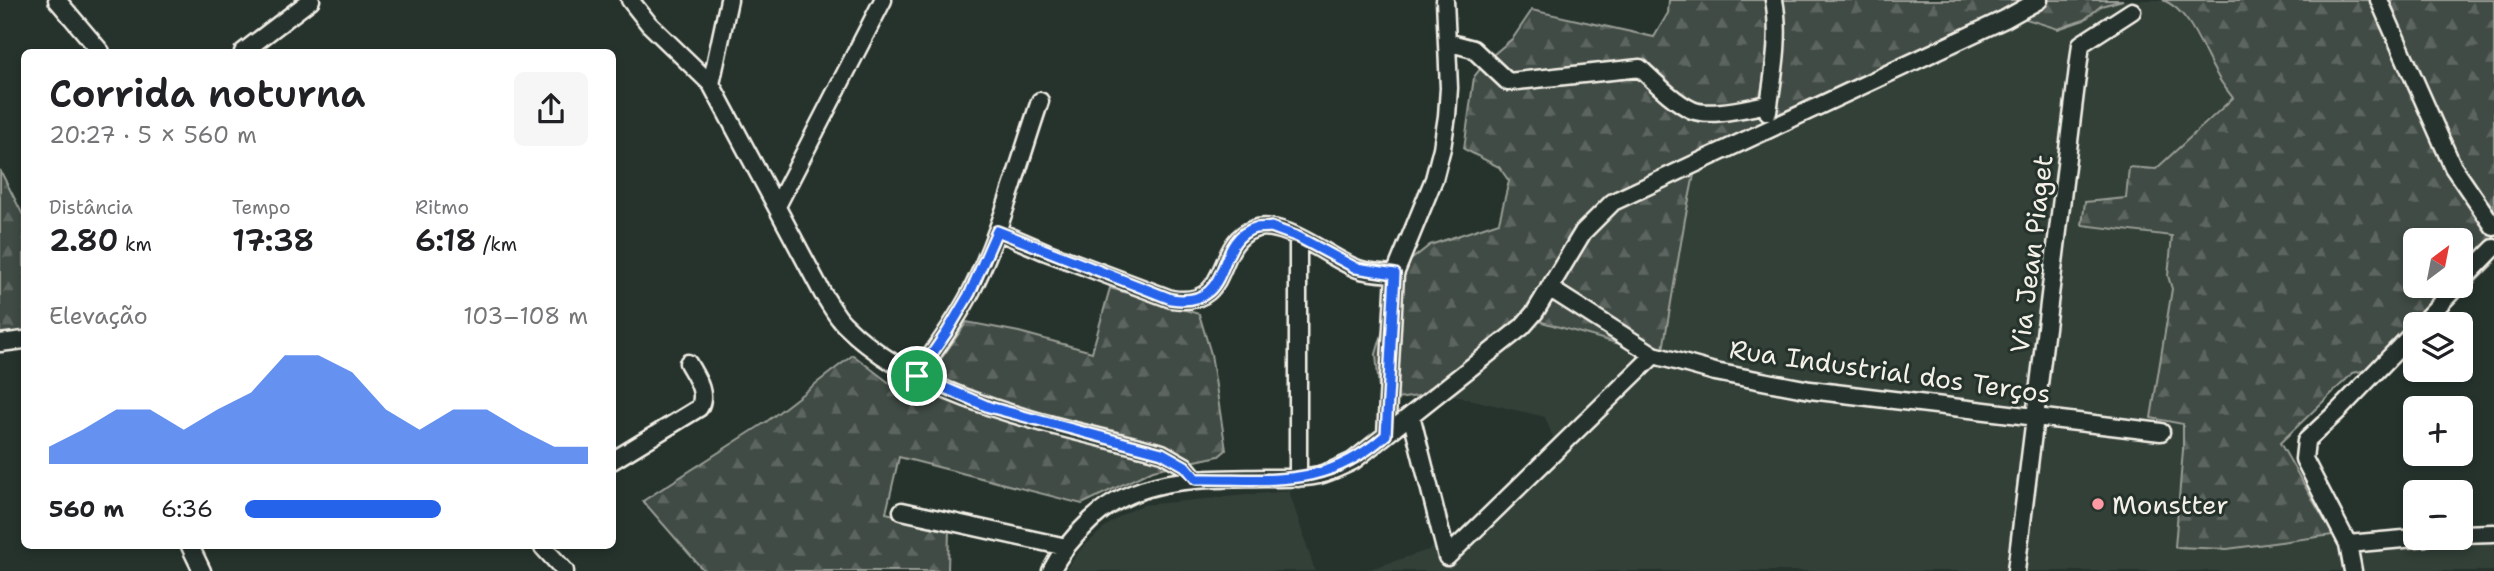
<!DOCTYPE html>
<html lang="pt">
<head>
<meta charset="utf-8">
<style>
  :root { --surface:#fff; --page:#f6f6f6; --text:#202124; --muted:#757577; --accent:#2563eb }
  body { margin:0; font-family:"Shantell Sans",sans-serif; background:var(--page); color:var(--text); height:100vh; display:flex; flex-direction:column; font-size:26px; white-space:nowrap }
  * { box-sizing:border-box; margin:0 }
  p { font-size:23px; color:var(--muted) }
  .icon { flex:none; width:38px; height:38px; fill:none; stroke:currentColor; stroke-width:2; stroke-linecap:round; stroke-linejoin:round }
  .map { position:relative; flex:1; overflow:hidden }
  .side { position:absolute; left:21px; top:49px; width:595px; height:500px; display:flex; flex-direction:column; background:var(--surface); border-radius:10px; box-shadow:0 4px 10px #0003 }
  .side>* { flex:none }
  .needle { width:46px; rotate:32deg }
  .controls { position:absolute; left:2403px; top:228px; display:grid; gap:14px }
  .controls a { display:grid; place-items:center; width:70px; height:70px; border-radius:10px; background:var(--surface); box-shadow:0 4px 10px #0003; font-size:35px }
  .pin { position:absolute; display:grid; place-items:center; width:60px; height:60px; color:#fff; margin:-30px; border:4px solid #fff; border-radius:50%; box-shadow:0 2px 7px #0007 }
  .round { display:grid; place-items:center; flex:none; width:74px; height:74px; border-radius:10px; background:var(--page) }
  .summary { display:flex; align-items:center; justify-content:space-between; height:119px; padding:0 28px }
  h1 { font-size:38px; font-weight:600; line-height:52px }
  .stats { display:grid; grid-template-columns:repeat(3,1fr); gap:10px; height:119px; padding:7px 28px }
  .stats div { display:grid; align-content:center }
  .stats b { font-size:30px; font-weight:600 }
  .stats small { font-size:19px; font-weight:400 }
  .stats p { font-size:19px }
  .chart { height:196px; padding:14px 28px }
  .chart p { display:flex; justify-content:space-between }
  .chart svg { width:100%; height:126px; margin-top:7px; fill:var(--accent); opacity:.7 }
  ul { padding:0 28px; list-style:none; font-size:23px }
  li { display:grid; grid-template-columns:112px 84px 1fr; align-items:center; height:52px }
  li i { height:18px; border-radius:9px; background:var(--accent) }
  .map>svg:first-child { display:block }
  .built { fill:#333f39 }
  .forest { fill:url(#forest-firs); stroke:#9a9e96; stroke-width:2; fill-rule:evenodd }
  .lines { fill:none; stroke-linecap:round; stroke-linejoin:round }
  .minor-casing { stroke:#f4f1e8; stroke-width:21 }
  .minor { stroke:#26332d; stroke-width:16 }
  .route-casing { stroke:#fff; stroke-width:14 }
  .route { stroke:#2563eb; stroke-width:9 }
  .poi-dot { fill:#ff9aa2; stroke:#26332d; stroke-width:2.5 }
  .labels { text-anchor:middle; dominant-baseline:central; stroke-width:6; stroke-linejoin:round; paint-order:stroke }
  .street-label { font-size:26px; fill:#f4f1e8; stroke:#26332d }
  .poi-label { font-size:26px; fill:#f4f1e8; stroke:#26332d; text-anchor:start }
</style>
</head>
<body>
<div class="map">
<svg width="2494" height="571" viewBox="0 0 2494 571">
  <defs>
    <pattern id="forest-firs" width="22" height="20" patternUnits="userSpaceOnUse" patternTransform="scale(1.75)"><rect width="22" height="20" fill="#414b45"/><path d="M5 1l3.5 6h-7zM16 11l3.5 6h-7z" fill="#5d6560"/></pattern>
  </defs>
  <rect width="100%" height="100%" fill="#26332d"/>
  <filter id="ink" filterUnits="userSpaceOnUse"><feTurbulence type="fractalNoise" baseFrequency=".0143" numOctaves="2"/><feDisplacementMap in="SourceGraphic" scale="14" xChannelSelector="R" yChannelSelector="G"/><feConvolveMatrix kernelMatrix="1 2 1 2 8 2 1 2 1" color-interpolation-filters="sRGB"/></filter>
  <g filter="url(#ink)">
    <path class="built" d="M 2123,0 L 2163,0 L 2173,4 L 2185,18 L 2217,77 L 2233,98 L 2203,123 L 2180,148 L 2126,198 L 2085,202 L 2082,224 L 2172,236 L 2168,276 L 2172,289 L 2151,418 L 2183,424 L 2183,450 L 2227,549 L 2333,535 L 2415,529 L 2415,537 L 2460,537 L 2461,527 L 2494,521 L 2494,571 L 1364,571 L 1428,550 L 1456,533 L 1554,440 L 1545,417 L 1448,394 L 1535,320 L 1685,219 L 1698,155 L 1805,117 L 2001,11 L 2058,29 L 2084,20 L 2101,6 Z
      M 1289,491 L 1315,571 L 1065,571 L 1080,550 L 1105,527 L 1123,514 L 1143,505 Z"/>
    <path class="forest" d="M 1669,0 L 2123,0 L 2101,6 L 2084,20 L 2058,29 L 2001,11 L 1805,117 L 1698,155 L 1685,219 L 1662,356 L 1535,320 L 1425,395 L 1397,399 L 1379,389 L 1376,354 L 1402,267 L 1430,245 L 1499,222 L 1509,181 L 1499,167 L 1464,149 L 1474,77 L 1487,60 L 1513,38 L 1532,10 L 1654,37 L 1668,13 Z
      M 2163,0 L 2494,0 L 2494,263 L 2433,324 L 2415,324 L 2381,367 L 2353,373 L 2280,443 L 2333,535 L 2227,549 L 2175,547 L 2183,450 L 2183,424 L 2151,418 L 2172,289 L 2168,276 L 2172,236 L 2082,225 L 2085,202 L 2126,198 L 2129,167 L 2156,169 L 2233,98 C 2227,90 2221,83 2217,75 C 2202,51 2191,11 2163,0 ZM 2415,240 L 2460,240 L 2460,285 L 2415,285 Z
      M 0,170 L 24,217 L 24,333 L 0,337 Z
      M 1110,288 L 1199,314 L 1211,354 L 1226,450 L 1219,456 L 1153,470 L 1082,504 L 899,457 L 886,513 L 949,528 L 948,571 L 704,571 L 643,501 L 766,422 L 853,355 L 892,385 L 915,396 L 967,322 L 1019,332 L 1092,352 Z"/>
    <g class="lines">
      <defs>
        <path id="minor" d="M 57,0 L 101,52
          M 630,0 L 649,24 L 711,84 L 823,294 C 830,304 836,316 844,324 C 923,404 1058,425 1162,453 L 1185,466 L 1196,479
          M 2379,0 L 2453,167 L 2494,227
          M 1447,42 L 1473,49 L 1508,82 L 1640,68 C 1655,82 1673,101 1692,110 C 1711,118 1749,107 1769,104
          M 243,52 L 311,0
          M 711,84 L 729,0
          M 1768,112 C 1773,76 1781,37 1774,0
          M 777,206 L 883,0
          M 997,231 L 1046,252 L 1171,299 C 1234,309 1212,244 1254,229 C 1283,218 1330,259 1358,269 C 1369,273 1383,273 1395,274
          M 1298,237 L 1298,478
          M 2460,283 L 2494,248
          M 1549,288 L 1654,355 L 1715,372 L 1810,390 L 2161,432
          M 2421,324 L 2458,285
          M 0,343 L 24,340
          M 917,376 C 935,349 955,323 970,294 C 1001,233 1018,165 1040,101
          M 1411,415 L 1447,557 L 1654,355
          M 1386,435 L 1395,274 L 1434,179 L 1442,148 L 1447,116 L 1449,88 L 1445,0
          M 612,461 L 699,408 C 708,393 695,376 688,363
          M 902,511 L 1066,547
          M 2460,534 L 2494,533
          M 2348,544 L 2426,537
          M 190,546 L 202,571
          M 542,546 L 565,571
          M 1051,571 C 1061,551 1075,535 1091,520 C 1139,475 1204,479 1265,478 C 1283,478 1301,479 1319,475 C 1331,472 1342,466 1353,461 L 1522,327 L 1535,312 L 1583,232 L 1613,202 L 2005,19 L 2039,0
          M 2016,571 L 2081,44 L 2132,11
          M 2353,571 L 2348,544 L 2304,459 L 2306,441 L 2339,410 L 2415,331"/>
      </defs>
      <use href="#minor" class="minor-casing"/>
      <use href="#minor" class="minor"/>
    </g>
  </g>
  <g class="lines" filter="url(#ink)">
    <defs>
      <path id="route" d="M 1271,227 L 1298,237 L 1356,268 L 1395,274 L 1386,435 C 1324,490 1273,478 1196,479 L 1185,466 L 1162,453 L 989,407 L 917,376 L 947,332 L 970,293 L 997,231 L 1171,299 C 1236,309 1212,241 1255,228 C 1260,227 1267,228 1271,227 Z"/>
    </defs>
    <use href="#route" class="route-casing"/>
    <use href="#route" class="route"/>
  </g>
  <circle class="poi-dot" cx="2098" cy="504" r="7"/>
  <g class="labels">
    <g class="street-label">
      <text transform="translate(2031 254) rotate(-83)">Via Jean Piaget</text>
      <text transform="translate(1890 371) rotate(8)">Rua Industrial dos Terços</text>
    </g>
    <g class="poi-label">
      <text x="2112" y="504">Monstter</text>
    </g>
  </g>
</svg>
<div class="controls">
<a><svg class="needle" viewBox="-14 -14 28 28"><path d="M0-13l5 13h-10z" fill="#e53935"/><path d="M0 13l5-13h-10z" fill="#757577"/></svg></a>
<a><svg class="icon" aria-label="layers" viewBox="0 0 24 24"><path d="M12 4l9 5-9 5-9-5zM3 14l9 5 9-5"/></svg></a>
<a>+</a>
<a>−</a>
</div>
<div class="pin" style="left:917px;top:376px;background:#1e9e55"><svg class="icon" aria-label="arrive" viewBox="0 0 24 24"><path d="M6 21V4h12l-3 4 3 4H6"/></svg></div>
<section class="side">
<div class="summary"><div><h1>Corrida noturna</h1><p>20:27 · 5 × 560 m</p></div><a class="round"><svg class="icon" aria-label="share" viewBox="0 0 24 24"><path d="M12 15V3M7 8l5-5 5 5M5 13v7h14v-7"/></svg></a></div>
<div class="stats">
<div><p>Distância</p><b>2.80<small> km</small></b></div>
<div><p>Tempo</p><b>17:38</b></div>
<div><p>Ritmo</p><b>6:18<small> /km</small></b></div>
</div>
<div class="chart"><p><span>Elevação</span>103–108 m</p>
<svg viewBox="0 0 160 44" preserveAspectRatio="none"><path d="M0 44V38L10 32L20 25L30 25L40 32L50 25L60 19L70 6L80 6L90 12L100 25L110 32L120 25L130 25L140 32L150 38L160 38V44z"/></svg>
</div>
<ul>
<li><b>560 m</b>6:36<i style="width:57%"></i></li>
</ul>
</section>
</div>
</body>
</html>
